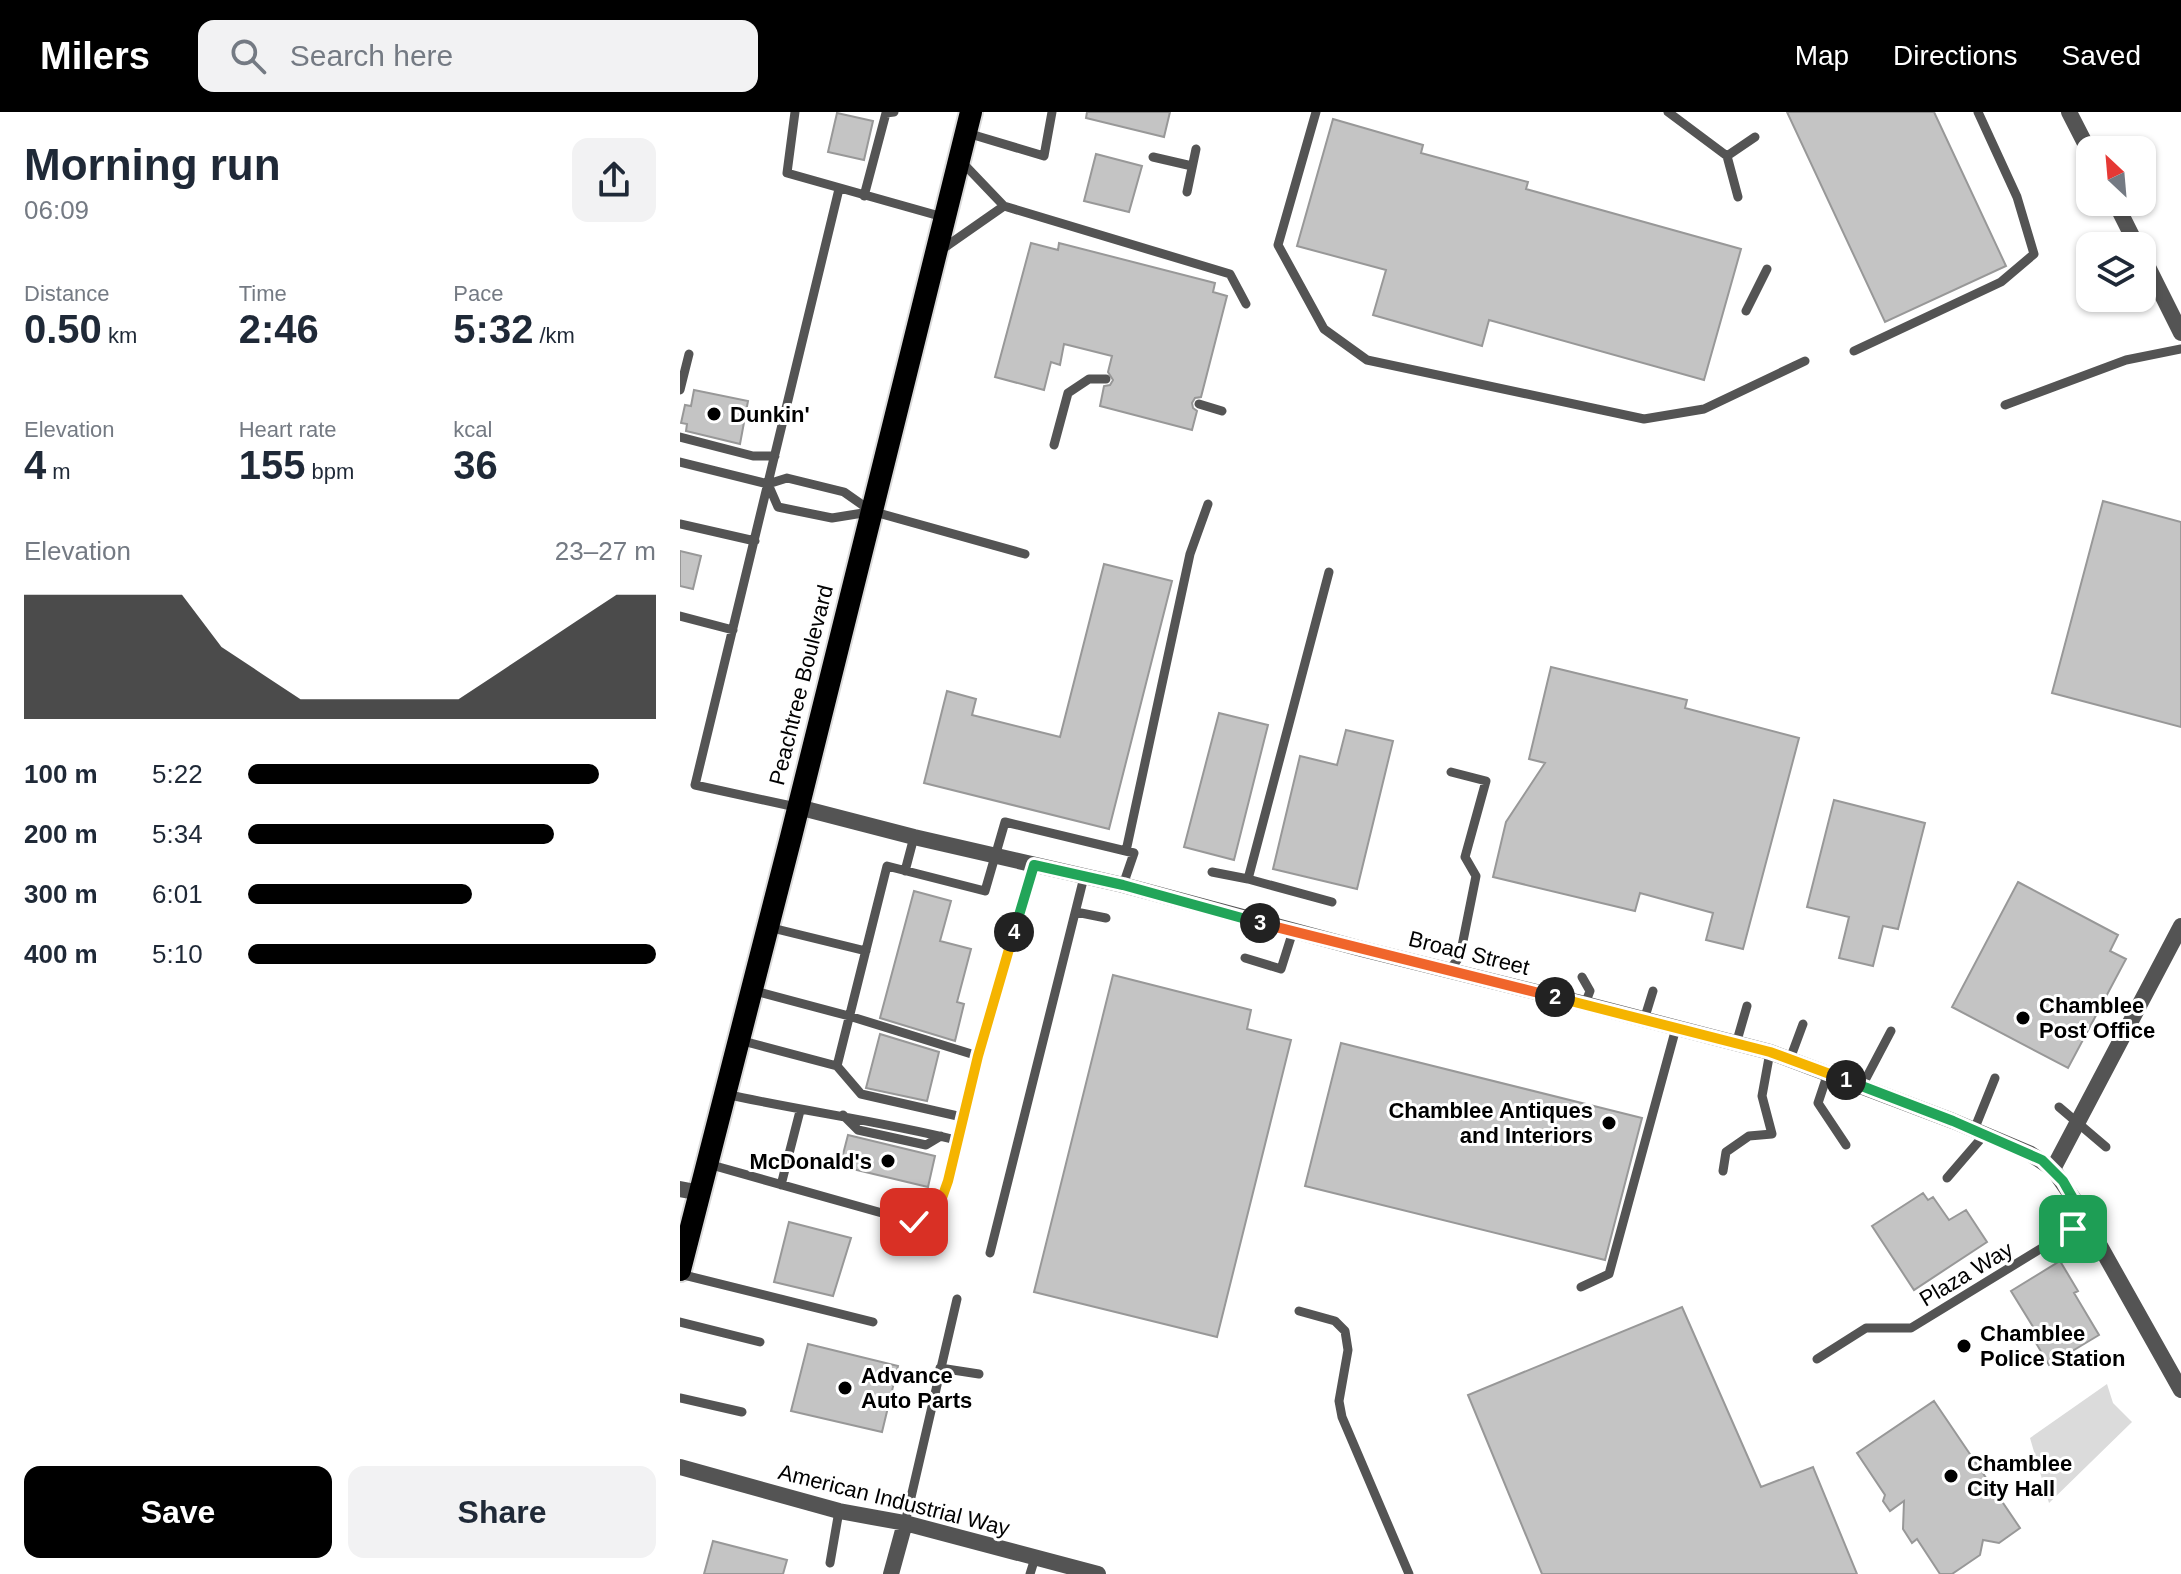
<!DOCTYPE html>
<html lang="en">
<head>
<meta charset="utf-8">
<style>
  :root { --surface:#fff; --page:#f2f2f3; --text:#1f2937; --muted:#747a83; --accent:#000 }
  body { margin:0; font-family:Helvetica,sans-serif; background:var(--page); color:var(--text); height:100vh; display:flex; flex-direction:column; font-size:30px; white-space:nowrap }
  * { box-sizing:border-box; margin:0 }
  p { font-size:26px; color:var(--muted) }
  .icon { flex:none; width:44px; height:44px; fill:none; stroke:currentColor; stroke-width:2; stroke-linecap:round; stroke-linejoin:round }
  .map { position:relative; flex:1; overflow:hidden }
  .sheet { display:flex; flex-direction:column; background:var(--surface); width:680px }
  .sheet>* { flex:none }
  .needle { width:52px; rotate:334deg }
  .buttons { position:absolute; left:1396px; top:24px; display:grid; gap:16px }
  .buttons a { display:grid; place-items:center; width:80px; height:80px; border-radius:16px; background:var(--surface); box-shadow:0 2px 6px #0004; font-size:40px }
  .pin { position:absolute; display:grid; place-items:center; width:68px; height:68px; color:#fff; margin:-34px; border-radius:16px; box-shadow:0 4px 12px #0006 }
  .km { position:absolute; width:40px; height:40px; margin:-20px; border-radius:50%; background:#222; color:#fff; font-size:22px; line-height:40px; text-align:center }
  .round { display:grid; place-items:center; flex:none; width:84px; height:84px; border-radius:16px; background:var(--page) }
  .overview { display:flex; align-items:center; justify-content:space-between; height:136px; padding:0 24px }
  h1 { font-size:44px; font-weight:700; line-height:60px }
  .stats { display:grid; grid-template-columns:repeat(3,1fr); gap:12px; height:136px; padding:8px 24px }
  .stats div { display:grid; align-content:center }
  .stats b { font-size:40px; font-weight:700 }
  .stats small { font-size:22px; font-weight:400 }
  .stats p { font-size:22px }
  .chart { height:224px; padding:16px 24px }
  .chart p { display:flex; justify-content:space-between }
  .chart svg { width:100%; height:144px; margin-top:8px; fill:var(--accent); opacity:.7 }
  .cta { display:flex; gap:16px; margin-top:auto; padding:16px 24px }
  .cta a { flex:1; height:92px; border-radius:16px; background:var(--accent); color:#fff; font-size:32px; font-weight:700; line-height:92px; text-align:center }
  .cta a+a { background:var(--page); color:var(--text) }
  ul { padding:0 24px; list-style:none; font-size:26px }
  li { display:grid; grid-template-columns:128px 96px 1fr; align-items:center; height:60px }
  li i { height:20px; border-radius:10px; background:var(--accent) }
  header { display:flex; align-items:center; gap:48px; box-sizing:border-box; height:112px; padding:0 40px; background:var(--accent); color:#fff }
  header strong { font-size:38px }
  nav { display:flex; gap:44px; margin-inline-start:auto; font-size:28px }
  .search { width:560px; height:72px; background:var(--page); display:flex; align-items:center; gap:20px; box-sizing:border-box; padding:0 28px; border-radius:16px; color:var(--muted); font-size:30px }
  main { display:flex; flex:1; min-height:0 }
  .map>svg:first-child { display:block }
  .green { fill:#dbdbdb }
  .building { fill:#c4c4c4; stroke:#989898; stroke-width:2 }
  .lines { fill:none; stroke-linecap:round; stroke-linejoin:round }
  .trunk-casing { stroke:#dbdbdb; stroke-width:26 }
  .service { stroke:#545454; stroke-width:9 }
  .minor { stroke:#545454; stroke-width:16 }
  .trunk { stroke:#000; stroke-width:22 }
  .split-1-casing { stroke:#fff; stroke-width:16 }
  .split-2-casing { stroke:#fff; stroke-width:16 }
  .split-3-casing { stroke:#fff; stroke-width:16 }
  .split-4-casing { stroke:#fff; stroke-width:16 }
  .split-5-casing { stroke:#fff; stroke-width:16 }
  .split-1 { stroke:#22a559; stroke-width:10 }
  .split-2 { stroke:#f5b400; stroke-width:10 }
  .split-3 { stroke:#f0652b; stroke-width:10 }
  .split-4 { stroke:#22a559; stroke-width:10 }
  .split-5 { stroke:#f5b400; stroke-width:10 }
  .poi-dot { fill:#000; stroke:#fff; stroke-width:3 }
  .labels { text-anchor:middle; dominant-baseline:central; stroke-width:6; stroke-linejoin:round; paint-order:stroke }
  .poi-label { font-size:22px; font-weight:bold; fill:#000; stroke:#fff; text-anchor:start }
  .street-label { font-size:22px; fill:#000; stroke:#fff }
</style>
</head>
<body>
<header>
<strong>Milers</strong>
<div class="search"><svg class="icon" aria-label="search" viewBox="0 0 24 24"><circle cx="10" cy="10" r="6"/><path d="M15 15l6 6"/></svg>Search here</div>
<nav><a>Map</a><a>Directions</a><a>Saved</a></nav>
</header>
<main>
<section class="sheet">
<div class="overview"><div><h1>Morning run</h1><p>06:09</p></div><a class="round"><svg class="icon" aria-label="share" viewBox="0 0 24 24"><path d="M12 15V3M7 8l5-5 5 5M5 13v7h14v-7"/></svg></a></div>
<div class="stats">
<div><p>Distance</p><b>0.50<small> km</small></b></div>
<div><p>Time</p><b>2:46</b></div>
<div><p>Pace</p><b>5:32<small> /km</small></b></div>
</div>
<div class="stats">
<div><p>Elevation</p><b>4<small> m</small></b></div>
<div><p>Heart rate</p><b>155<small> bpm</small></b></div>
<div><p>kcal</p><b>36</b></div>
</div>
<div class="chart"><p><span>Elevation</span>23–27 m</p>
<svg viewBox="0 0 160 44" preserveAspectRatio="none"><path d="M0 44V6L10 6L20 6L30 6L40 6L50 22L60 30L70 38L80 38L90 38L100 38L110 38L120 30L130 22L140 14L150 6L160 6V44z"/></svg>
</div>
<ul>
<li><b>100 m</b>5:22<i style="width:86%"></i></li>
<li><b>200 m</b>5:34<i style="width:75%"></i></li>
<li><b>300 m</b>6:01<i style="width:55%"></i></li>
<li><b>400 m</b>5:10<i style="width:100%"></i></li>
</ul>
<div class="cta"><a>Save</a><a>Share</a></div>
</section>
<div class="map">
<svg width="1501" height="1462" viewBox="0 0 1501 1462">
  <rect width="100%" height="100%" fill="#fff"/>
  <path class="green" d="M 1427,1272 L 1433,1291 L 1452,1310 L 1369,1391 L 1350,1326 Z"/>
  <path class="building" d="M 407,0 L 490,0 L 484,25 L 406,6 Z
    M 1107,0 L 1254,0 L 1326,154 L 1205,210 Z
    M 157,1 L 193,9 L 184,48 L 148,40 Z
    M 653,7 L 743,33 L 741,41 L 848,70 L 846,77 L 1061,137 L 1024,268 L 809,208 L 802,234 L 693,203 L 706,158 L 617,134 Z
    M 416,42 L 462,54 L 449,100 L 404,89 Z
    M 351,131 L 378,138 L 379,131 L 535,171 L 533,180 L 547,184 L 521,285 L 515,286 L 512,291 L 513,296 L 517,299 L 512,318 L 420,294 L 424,274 L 430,273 L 433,268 L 428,260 L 432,244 L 384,232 L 380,253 L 371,250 L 364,278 L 315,265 Z
    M 14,278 L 68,289 L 60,332 L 6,319 L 7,312 L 1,311 L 5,293 L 11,294 Z
    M 1423,389 L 1501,410 L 1501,615 L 1372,581 Z
    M 0,439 L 21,444 L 13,477 L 0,474 Z
    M 424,452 L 492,469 L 429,717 L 244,671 L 267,579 L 296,587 L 292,603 L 380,625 Z
    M 871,555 L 1007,588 L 1005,596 L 1119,626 L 1063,837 L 1026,828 L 1033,801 L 960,781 L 955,799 L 813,765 L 826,710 L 865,651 L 849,647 Z
    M 539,601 L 588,613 L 554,748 L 504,735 Z
    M 666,618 L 713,629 L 677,777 L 593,757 L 620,644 L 657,653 Z
    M 1154,688 L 1245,711 L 1218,817 L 1203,814 L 1193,854 L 1159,846 L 1169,805 L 1127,795 Z
    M 1338,770 L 1438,823 L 1430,839 L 1446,847 L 1388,956 L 1272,895 Z
    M 234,779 L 271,789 L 260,829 L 291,837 L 277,890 L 284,892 L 275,929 L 200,906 Z
    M 433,863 L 571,898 L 567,917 L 611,928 L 537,1225 L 354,1180 Z
    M 200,922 L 259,940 L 247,989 L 186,976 Z
    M 661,931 L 962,1006 L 925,1148 L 625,1074 Z
    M 168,1023 L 255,1044 L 248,1075 L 160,1054 Z
    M 1243,1081 L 1248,1088 L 1253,1085 L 1269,1108 L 1286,1098 L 1307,1130 L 1234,1178 L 1192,1114 Z
    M 109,1110 L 171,1126 L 153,1184 L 94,1170 Z
    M 1380,1149 L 1398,1179 L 1394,1181 L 1419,1223 L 1369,1253 L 1350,1221 L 1355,1218 L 1331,1179 Z
    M 1002,1195 L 1081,1375 L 1133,1355 L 1177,1462 L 862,1462 L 788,1283 Z
    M 128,1232 L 218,1254 L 202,1320 L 111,1299 Z
    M 1254,1289 L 1340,1416 L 1319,1431 L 1303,1428 L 1300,1443 L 1272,1462 L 1260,1462 L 1237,1427 L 1232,1431 L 1223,1417 L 1224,1389 L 1210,1399 L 1203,1389 L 1205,1383 L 1177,1341 Z
    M 33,1429 L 107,1448 L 103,1462 L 24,1462 Z"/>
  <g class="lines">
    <defs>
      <path id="trunk" d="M 0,1158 L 111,725 L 291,0"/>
    </defs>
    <use href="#trunk" class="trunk-casing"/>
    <path class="service" d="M 115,0 L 107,61 L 263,105
      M 636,0 L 598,133 L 644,217 L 687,248 L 964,307 L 1024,297 L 1125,249
      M 988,0 L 1047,44 L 1058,85
      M 287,21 L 364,44 L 372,0
      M 1047,44 L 1075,25
      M 473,45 L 512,54
      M 280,48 L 324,94 L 550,162 L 566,192
      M 507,80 L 516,37
      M 184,84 L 206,1 L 214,0
      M 261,138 L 324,94
      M 1066,199 L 1087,157
      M 1174,239 L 1321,170 L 1354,142 L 1337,85 L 1298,0
      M 0,278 L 9,242
      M 519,292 L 542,299
      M 1325,293 L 1446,248 L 1501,237
      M 0,325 L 73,344 L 95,344
      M 374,333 L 388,281 L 409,267 L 426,267
      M 0,350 L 88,372 L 107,366 L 164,380 L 191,399 L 345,442
      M 88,372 L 98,395 L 152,406 L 189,400
      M 0,412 L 75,429
      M 0,504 L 53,518
      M 116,695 L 15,673 L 159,77
      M 446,739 L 510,442 L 528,392
      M 225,759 L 234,725
      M 532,760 L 568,767 L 652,790
      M 568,767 L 649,460
      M 396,800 L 426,806
      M 88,815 L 186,839
      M 565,846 L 601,857 L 613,819
      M 769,859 L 780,844 L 796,764 L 785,745 L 806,669 L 771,660
      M 902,865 L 910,879 L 905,892
      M 71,878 L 169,904 L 298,944
      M 964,908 L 973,879
      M 59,928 L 157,954 L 181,982 L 282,1005
      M 1056,932 L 1067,894
      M 1110,947 L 1123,912
      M 157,954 L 207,754 L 305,779 L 325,710 L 454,741 L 443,773
      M 1148,961 L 1138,991 L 1166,1033
      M 1182,974 L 1211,919
      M 45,982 C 122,999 199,1009 276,1028
      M 1379,995 L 1426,1035
      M 163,1003 L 178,1018 L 246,1033 L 261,1024
      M 1294,1018 L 1315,966
      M 28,1052 L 234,1110 L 257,1100 L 268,1069 L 298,944 L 354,753
      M 1043,1059 L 1046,1040 L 1069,1024 L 1092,1022 L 1082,984 L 1090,940
      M 1267,1066 L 1305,1022
      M 101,1073 L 120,999
      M 310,1141 L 404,765
      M 0,1162 L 193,1210
      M 901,1175 L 929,1162 L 996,916
      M 619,1199 L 655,1209 L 665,1219 L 668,1238 L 659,1289 L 662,1305 L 729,1462
      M 0,1210 L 80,1230
      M 1137,1247 L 1186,1216 L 1231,1216 L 1406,1109
      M 260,1256 L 299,1262
      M 0,1286 L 62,1300
      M 225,1411 L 277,1187
      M 150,1451 L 159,1399
      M 350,1462 L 355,1446"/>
    <path class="minor" d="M 1389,0 L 1410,41
      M 1435,90 L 1457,134
      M 1462,143 L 1501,221
      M 118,695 L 234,725 L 443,773 L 682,837 L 905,892 L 1090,940 L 1273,1009 L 1349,1041 L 1373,1057 L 1393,1086 L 1501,1278
      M 1373,1057 L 1501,814
      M 0,1077 L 21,1081
      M 0,1355 L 159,1399 L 225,1411 L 418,1462
      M 211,1462 L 225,1411"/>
    <use href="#trunk" class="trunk"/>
  </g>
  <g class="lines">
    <defs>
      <path id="split-1" d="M 1166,968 L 1273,1009 L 1362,1048 L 1383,1069 L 1406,1109 L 1393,1117"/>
      <path id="split-2" d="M 875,885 L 1090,940 L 1166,968"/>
      <path id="split-3" d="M 580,811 L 875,885"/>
      <path id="split-4" d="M 334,820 L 354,753 L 443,773 L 580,811"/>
      <path id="split-5" d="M 234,1110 L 257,1100 L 268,1069 L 298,944 L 334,820"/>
    </defs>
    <use href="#split-1" class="split-1-casing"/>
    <use href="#split-2" class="split-2-casing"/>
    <use href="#split-3" class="split-3-casing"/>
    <use href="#split-4" class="split-4-casing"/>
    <use href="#split-5" class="split-5-casing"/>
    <use href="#split-1" class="split-1"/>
    <use href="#split-2" class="split-2"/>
    <use href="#split-3" class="split-3"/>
    <use href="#split-4" class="split-4"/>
    <use href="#split-5" class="split-5"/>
  </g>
  <g class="poi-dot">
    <circle cx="34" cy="302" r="8"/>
    <circle cx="1343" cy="906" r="8"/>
    <circle cx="929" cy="1011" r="8"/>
    <circle cx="208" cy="1049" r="8"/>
    <circle cx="1284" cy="1234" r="8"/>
    <circle cx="165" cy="1276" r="8"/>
    <circle cx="1271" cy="1364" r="8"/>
  </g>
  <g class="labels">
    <g class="poi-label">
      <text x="50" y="302">Dunkin'</text>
      <text x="1359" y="893">Chamblee<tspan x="1359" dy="25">Post Office</tspan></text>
      <text x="913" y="998" text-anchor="end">Chamblee Antiques<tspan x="913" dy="25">and Interiors</tspan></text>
      <text x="192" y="1049" text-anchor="end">McDonald's</text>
      <text x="1300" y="1221">Chamblee<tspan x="1300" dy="25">Police Station</tspan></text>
      <text x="181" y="1263">Advance<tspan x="181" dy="25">Auto Parts</tspan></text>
      <text x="1287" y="1351">Chamblee<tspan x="1287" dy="25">City Hall</tspan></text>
    </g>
    <g class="street-label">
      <text transform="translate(121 573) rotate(-76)">Peachtree Boulevard</text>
      <text transform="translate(789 841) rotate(14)">Broad Street</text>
      <text transform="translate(1286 1162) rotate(-31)">Plaza Way</text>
      <text transform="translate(214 1388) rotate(14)">American Industrial Way</text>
    </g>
  </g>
</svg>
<div class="buttons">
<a><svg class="needle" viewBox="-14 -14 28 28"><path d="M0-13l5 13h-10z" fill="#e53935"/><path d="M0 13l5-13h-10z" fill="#747a83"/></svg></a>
<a><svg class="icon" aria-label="layers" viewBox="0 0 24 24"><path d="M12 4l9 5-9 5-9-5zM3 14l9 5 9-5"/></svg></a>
</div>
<div class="pin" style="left:1393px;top:1117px;background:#1e9e55"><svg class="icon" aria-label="arrive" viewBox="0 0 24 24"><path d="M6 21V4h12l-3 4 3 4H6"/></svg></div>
<div class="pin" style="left:234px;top:1110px;background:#d93025"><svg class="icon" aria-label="check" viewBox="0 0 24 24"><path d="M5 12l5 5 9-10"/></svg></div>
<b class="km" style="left:1166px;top:968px">1</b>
<b class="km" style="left:875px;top:885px">2</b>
<b class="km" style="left:580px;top:811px">3</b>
<b class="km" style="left:334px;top:820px">4</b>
</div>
</main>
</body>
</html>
